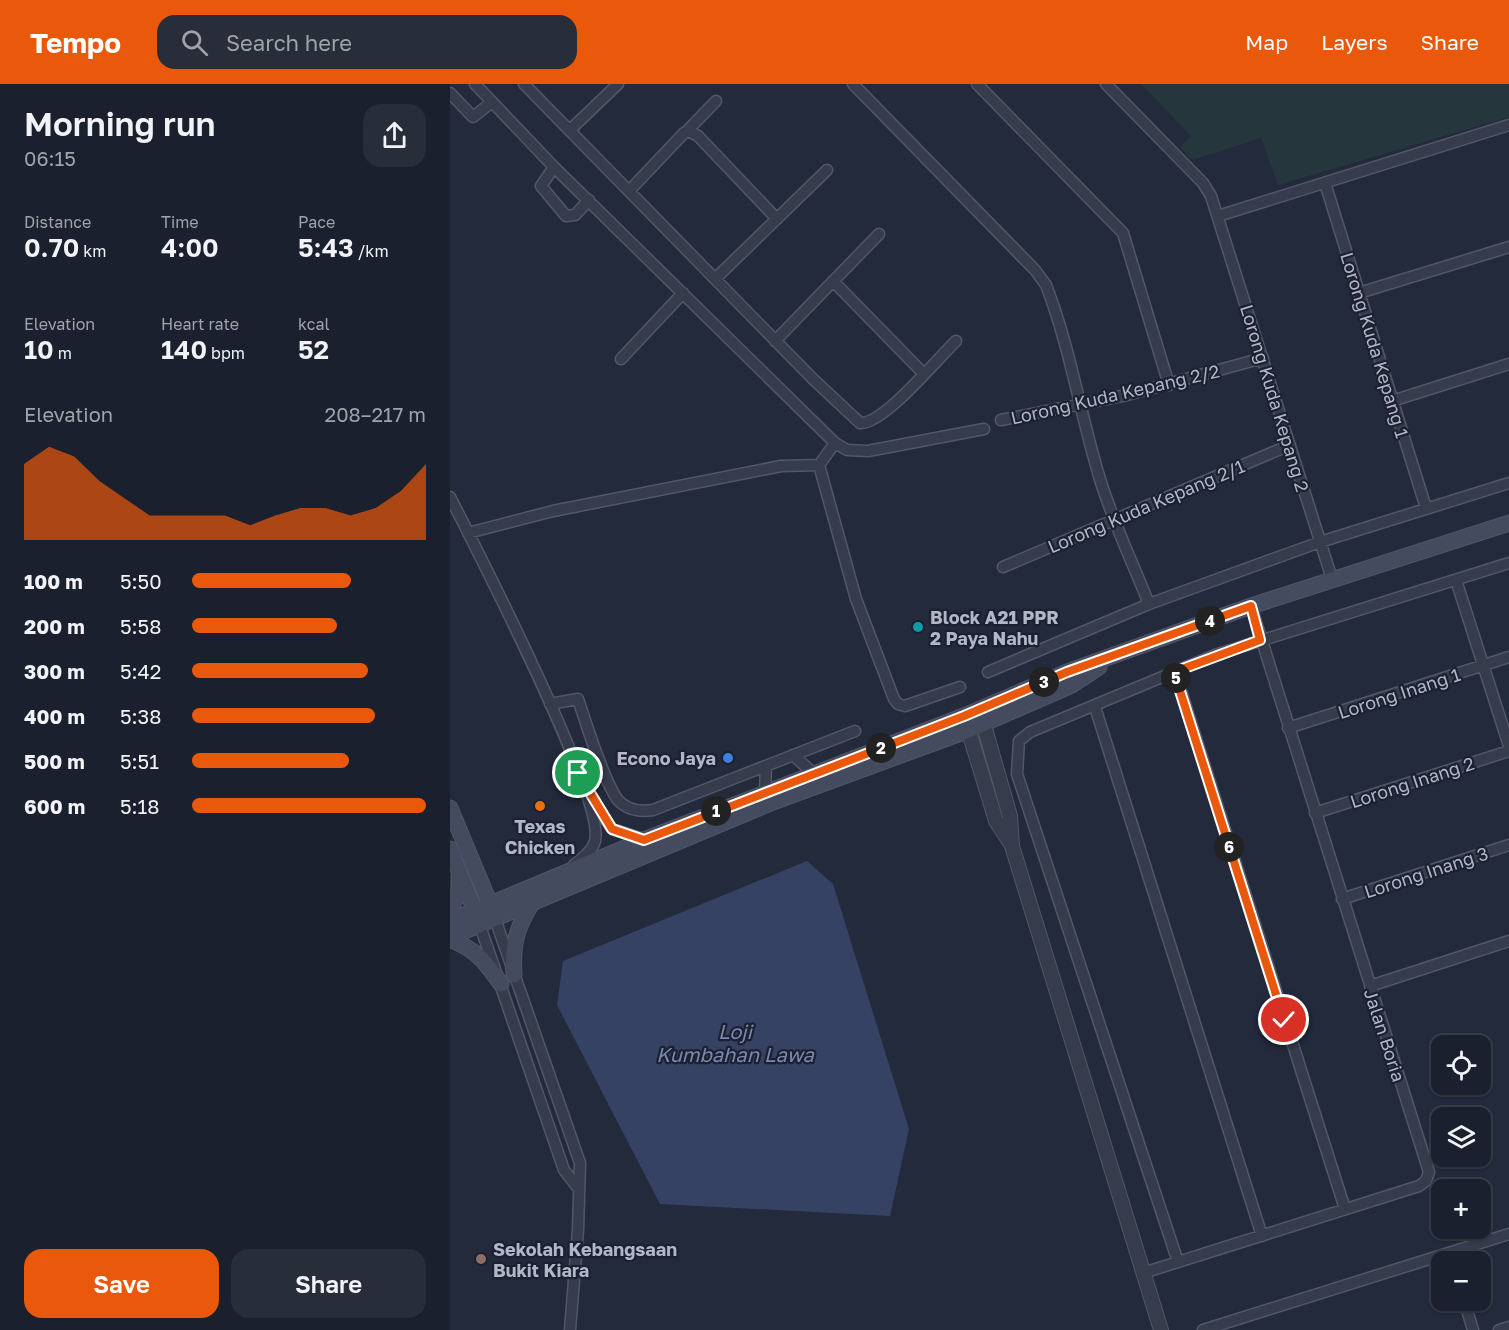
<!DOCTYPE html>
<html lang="en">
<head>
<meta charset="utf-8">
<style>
  :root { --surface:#1a202d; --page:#272d39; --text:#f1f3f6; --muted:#9fa3aa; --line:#383e49; --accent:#ea580c }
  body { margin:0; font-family:"Golos Text",sans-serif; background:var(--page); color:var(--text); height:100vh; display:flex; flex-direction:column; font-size:22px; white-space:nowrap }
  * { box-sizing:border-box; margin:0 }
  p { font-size:20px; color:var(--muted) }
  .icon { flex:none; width:33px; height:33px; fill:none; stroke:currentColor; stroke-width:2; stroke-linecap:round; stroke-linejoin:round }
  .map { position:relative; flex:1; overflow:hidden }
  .side { display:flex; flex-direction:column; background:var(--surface); width:450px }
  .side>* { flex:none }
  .controls { position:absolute; left:981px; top:951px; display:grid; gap:12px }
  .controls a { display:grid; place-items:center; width:60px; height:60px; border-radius:12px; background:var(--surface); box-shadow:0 2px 4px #0004,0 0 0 2px var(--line); font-size:30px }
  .pin { position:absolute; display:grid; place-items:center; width:51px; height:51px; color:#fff; margin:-26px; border:3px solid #fff; border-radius:50%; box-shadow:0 2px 6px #0007 }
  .km { position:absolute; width:30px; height:30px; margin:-15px; border-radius:50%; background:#222; color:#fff; font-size:16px; line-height:30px; text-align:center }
  .round { display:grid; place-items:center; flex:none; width:63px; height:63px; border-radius:18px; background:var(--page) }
  .summary { display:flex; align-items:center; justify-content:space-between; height:102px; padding:0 24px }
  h1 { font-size:33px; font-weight:600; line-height:45px }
  .metrics { display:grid; grid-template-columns:repeat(3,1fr); gap:9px; height:102px; padding:6px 24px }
  .metrics div { display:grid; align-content:center }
  .metrics b { font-size:26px; font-weight:600 }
  .metrics small { font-size:16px; font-weight:400 }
  .metrics p { font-size:16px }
  .chart { height:168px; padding:12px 24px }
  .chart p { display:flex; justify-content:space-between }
  .chart svg { width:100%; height:108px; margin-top:6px; fill:var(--accent); opacity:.7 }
  .primary-button { display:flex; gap:12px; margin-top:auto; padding:12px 24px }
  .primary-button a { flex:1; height:69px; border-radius:18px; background:var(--accent); color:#fff; font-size:24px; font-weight:600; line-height:69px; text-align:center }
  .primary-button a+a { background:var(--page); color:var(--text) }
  ul { padding:0 24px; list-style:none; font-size:20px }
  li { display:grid; grid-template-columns:96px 72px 1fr; align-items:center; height:45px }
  li i { height:15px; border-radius:8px; background:var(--accent) }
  header { display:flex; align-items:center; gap:36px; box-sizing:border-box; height:84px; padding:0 30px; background:var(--accent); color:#fff }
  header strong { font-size:28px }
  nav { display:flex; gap:33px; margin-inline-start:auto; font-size:21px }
  .search { width:420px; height:54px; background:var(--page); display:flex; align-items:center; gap:15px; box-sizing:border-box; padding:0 21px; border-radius:18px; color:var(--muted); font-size:22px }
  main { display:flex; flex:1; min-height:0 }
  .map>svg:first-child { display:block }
  .green { fill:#25373d }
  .water { fill:#364263 }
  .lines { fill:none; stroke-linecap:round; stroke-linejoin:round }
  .minor-casing { stroke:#525767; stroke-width:13 }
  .tertiary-casing { stroke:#525767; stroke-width:16 }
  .secondary-casing { stroke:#525767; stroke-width:17 }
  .minor { stroke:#363c4c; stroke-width:10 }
  .tertiary { stroke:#363c4c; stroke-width:14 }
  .secondary { stroke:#444b5f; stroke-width:15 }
  .route-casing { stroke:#fff; stroke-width:12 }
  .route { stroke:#ea580c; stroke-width:8 }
  .culture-dot { fill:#0f9aa8; stroke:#1c2131; stroke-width:2 }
  .shop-dot { fill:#3f7fe0; stroke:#1c2131; stroke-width:2 }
  .food-dot { fill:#e8710a; stroke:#1c2131; stroke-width:2 }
  .education-dot { fill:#8d6e63; stroke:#1c2131; stroke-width:2 }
  .labels { text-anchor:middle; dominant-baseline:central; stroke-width:4.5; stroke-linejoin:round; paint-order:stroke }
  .street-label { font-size:18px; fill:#b2b7c8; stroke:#1c2131 }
  .poi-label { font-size:18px; font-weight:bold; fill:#b2b7c8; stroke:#1c2131; text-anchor:start }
  .water-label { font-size:20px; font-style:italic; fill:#7989b0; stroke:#1c2131 }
</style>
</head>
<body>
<header>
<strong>Tempo</strong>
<div class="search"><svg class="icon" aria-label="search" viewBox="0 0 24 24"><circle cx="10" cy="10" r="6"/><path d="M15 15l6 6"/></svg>Search here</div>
<nav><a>Map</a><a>Layers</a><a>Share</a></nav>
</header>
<main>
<section class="side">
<div class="summary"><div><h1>Morning run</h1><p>06:15</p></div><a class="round"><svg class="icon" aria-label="share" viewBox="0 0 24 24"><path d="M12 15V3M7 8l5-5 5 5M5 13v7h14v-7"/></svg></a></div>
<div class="metrics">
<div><p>Distance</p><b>0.70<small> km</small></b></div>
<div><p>Time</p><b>4:00</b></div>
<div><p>Pace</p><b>5:43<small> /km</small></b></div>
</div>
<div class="metrics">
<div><p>Elevation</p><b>10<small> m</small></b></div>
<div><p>Heart rate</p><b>140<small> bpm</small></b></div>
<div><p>kcal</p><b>52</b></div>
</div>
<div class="chart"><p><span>Elevation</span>208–217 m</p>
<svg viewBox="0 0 160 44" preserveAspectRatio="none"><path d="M0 44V13L10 6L20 10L30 20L40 27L50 34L60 34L70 34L80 34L90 38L100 34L110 31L120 31L130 34L140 31L150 24L160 13V44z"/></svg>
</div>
<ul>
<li><b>100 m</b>5:50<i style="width:68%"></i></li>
<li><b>200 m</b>5:58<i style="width:62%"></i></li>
<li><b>300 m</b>5:42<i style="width:75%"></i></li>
<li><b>400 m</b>5:38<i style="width:78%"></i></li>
<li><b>500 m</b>5:51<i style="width:67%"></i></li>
<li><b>600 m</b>5:18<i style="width:100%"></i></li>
</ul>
<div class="primary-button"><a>Save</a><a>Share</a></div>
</section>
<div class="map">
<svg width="1059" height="1246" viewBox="0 0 1059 1246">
  <rect width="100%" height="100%" fill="#232a3c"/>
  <path class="green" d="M 691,0 L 1059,0 L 1059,33 L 828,101 L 811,54 L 742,76 L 730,63 L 741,52 Z"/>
  <path class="water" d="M 357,777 L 383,800 L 459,1045 L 440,1132 L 210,1120 L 107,921 L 113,877 Z"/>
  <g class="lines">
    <defs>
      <path id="minor" d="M 25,0 L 104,83 L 385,359 L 397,366 L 418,367 L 534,345
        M 74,0 L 363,295 L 410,339 C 433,341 487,275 506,257
        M 403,0 L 585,186 L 596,201 C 620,263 630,329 649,392 C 662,436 682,477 699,520
        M 527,0 L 673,149 L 719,301
        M 656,0 L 753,99 L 761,112 L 882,495
        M 0,9 L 23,33 L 42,18
        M 120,46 L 168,0
        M 237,47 L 266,17
        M 104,83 L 91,102 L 116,132 L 125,131 L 139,116
        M 875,99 L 976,424
        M 180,106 L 234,49 L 239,47 L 248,52 L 327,135
        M 768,132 L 1059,41
        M 266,194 L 377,86
        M 383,197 L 473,289
        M 909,209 L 1059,163
        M 325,257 L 429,150
        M 171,275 L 233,209
        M 942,317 L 1059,280
        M 551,336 L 677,311 L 813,274
        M 385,359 L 369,381 L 406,515 L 444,615 L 448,620 L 455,622 L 510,603
        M 0,413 C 26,464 156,716 145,757 C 142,768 132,774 124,781
        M 18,449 L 103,427 L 331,382 L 369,381
        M 553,483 L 840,361
        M 1006,496 L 1059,662
        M 538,588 L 699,520 L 870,458 L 1059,399
        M 725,588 L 895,1125
        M 100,620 L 128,615 C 136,639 154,698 168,716 C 177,726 190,728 203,726 L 405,647
        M 645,623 L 812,1152
        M 838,644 L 1059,573
        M 343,671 L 363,689
        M 315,707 L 316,682
        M 144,718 L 162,745 L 193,755
        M 865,729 L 1059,667
        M 892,815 L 1059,761
        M 43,829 L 130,1079 L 128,1146 L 120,1246
        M 28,836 L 114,1086 L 128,1104
        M 920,902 L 1059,857
        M 728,1178 L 567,690 L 569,657 L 580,648 L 765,571 L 1059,479
        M 693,1189 L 969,1102 L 976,1097 L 979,1088 L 801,522
        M 1014,1216 L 1023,1246
        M 753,1246 L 1059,1150
        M 1049,1246 L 1059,1243"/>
      <path id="tertiary" d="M 531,631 L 560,732 L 562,762 L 711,1246
        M 515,635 L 546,737 L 561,760"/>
      <path id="secondary" d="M 0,724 L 40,820
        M 0,765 L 25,827
        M 0,827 L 9,806 L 9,793
        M 0,837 L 194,756 L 514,632 L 617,588 L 801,522 L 1059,439
        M 0,853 L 323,718 L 519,646 L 622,601 L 649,583
        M 0,855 C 27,867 34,876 51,900
        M 64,891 C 62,862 66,844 82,819"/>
    </defs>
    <use href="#minor" class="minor-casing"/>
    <use href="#tertiary" class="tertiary-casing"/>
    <use href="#secondary" class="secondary-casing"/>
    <use href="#minor" class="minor"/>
    <use href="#tertiary" class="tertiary"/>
    <use href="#secondary" class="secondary"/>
  </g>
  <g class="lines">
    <defs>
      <path id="route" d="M 128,689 L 162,745 L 194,756 L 514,632 L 617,588 L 801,522 L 810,556 L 724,588 L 834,936"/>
    </defs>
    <use href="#route" class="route-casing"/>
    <use href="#route" class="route"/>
  </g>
  <circle class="culture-dot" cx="468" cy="543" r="6"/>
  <circle class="shop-dot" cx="278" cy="674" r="6"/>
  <circle class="food-dot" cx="90" cy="722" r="6"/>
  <circle class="education-dot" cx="31" cy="1175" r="6"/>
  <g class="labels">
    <g class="street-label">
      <text transform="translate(925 261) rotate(73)">Lorong Kuda Kepang 1</text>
      <text transform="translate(665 310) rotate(-13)">Lorong Kuda Kepang 2/2</text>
      <text transform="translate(825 314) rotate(73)">Lorong Kuda Kepang 2</text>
      <text transform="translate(696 422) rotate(-23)">Lorong Kuda Kepang 2/1</text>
      <text transform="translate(949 609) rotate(-18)">Lorong Inang 1</text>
      <text transform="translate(962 698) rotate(-18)">Lorong Inang 2</text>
      <text transform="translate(976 788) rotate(-18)">Lorong Inang 3</text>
      <text transform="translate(935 951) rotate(72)">Jalan Boria</text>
    </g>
    <g class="poi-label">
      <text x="480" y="533">Block A21 PPR<tspan x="480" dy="21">2 Paya Nahu</tspan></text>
      <text x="266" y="674" text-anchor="end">Econo Jaya</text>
      <text x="90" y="742" text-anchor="middle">Texas<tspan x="90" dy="21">Chicken</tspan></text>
      <text x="43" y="1165">Sekolah Kebangsaan<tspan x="43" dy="21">Bukit Kiara</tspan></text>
    </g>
    <g class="water-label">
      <text x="285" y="947">Loji<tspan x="285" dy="23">Kumbahan Lawa</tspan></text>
    </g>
  </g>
</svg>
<div class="controls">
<a><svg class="icon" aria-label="locate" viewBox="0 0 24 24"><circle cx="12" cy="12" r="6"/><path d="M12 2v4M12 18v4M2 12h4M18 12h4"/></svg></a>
<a><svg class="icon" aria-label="layers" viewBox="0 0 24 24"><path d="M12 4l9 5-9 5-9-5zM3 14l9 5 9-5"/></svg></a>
<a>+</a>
<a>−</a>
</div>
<div class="pin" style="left:128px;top:689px;background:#1e9e55"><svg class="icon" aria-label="arrive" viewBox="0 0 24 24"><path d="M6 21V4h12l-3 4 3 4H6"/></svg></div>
<div class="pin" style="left:834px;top:936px;background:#d93025"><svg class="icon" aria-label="check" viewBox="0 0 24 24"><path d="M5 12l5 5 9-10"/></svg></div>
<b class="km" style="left:266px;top:727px">1</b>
<b class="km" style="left:431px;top:664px">2</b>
<b class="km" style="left:594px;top:598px">3</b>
<b class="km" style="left:760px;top:537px">4</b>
<b class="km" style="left:726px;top:594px">5</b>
<b class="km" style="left:779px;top:763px">6</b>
</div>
</main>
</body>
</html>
